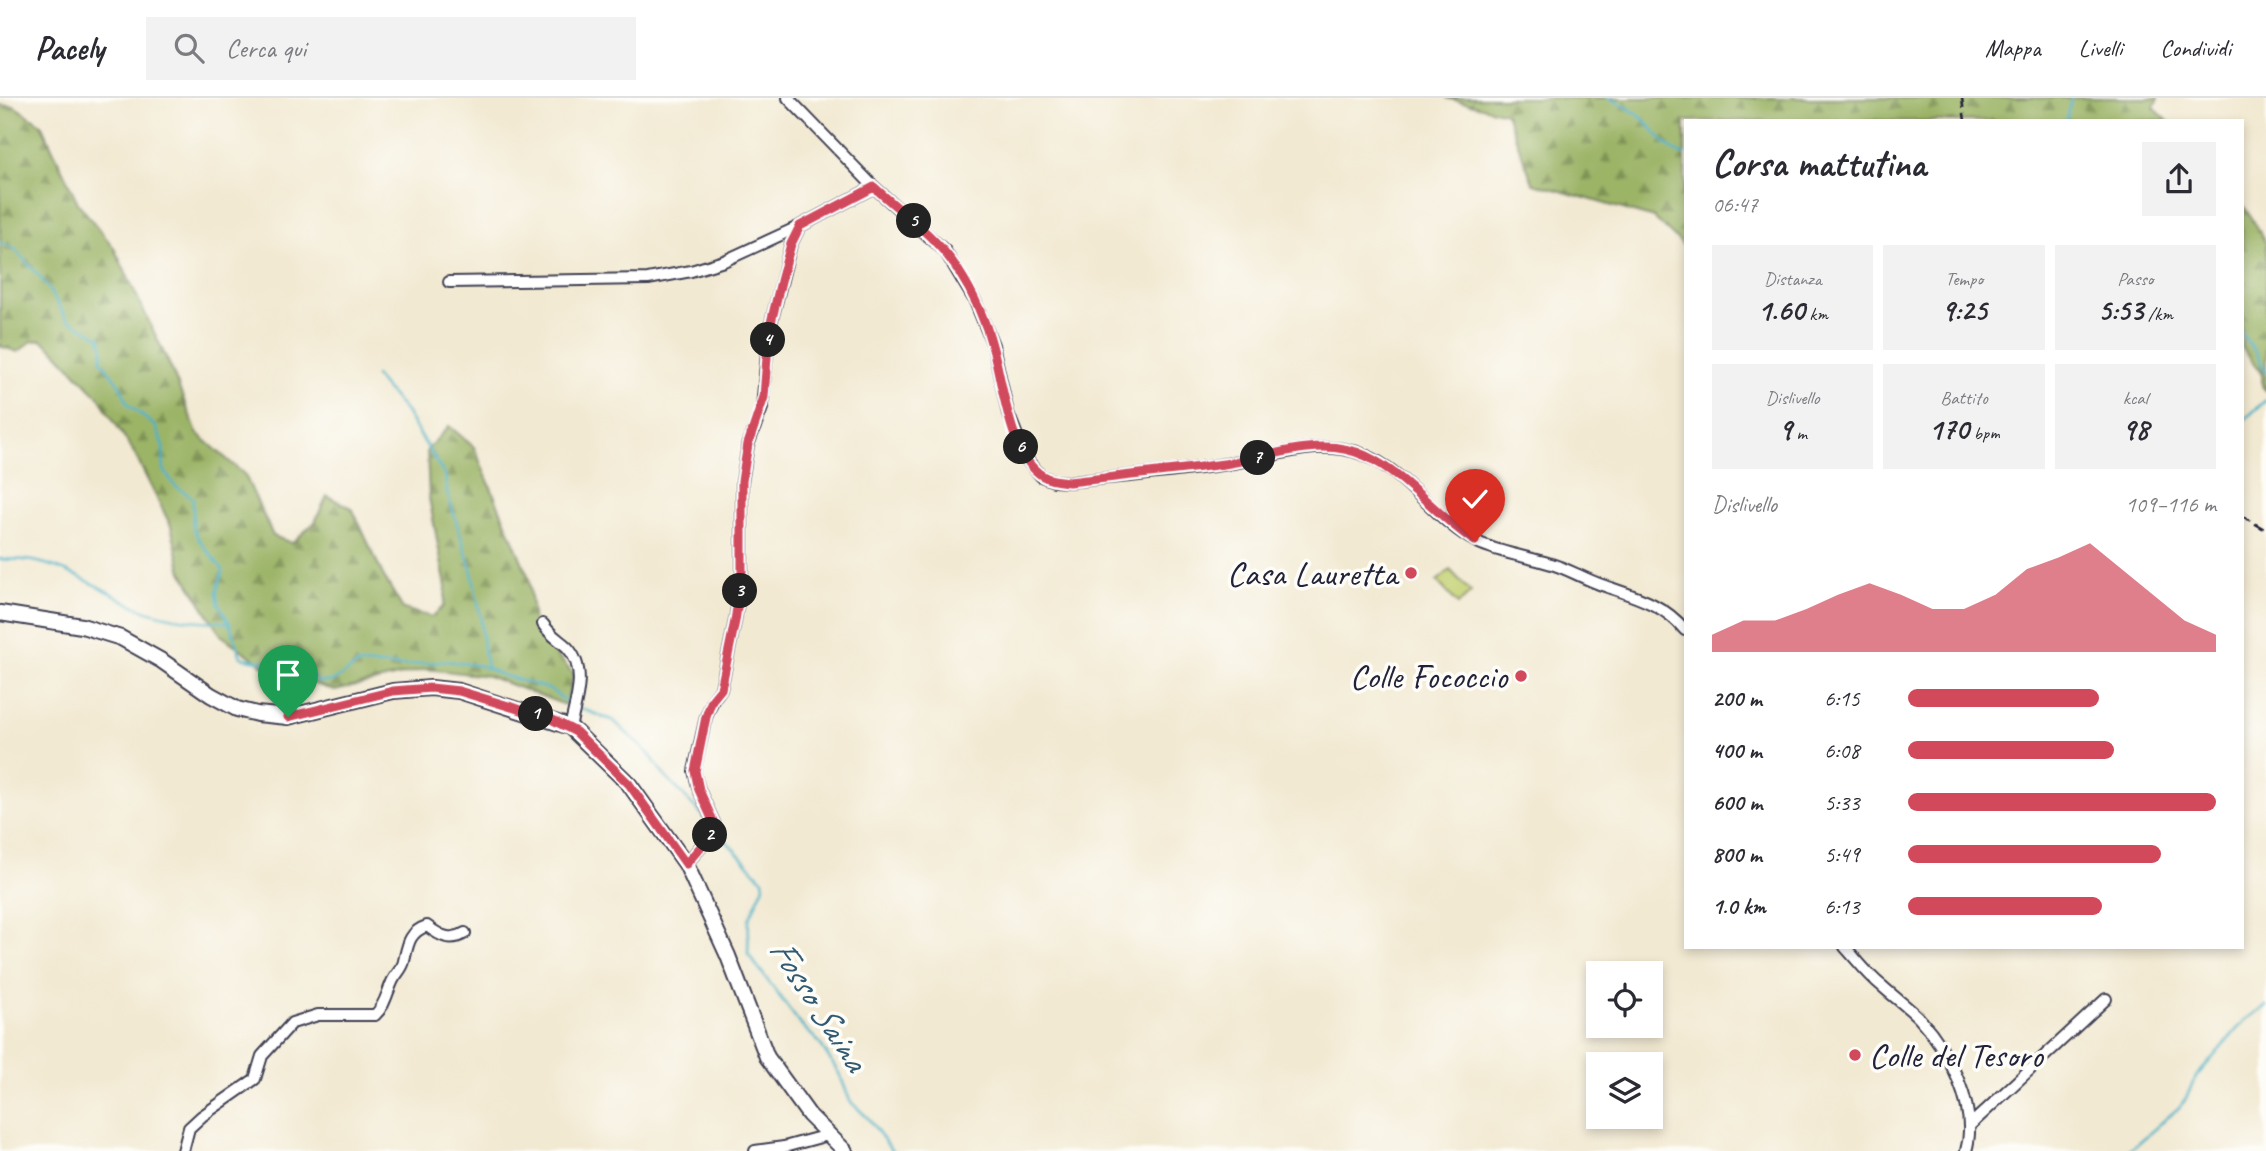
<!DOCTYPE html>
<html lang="it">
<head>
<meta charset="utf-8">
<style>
  :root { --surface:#fff; --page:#f2f2f3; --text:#2b2b33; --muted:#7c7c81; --line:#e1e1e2; --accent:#d1495b }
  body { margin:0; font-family:Caveat,sans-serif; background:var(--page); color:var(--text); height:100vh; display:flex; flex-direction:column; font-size:26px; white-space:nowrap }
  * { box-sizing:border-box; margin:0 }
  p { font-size:23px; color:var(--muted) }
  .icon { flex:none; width:38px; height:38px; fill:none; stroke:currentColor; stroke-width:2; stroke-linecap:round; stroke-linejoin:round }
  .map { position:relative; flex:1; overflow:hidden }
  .panel { position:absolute; left:1684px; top:21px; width:560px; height:830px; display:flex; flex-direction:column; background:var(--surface); border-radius:0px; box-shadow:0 4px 10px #0003 }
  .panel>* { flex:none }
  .buttons { position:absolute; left:1586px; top:863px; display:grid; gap:14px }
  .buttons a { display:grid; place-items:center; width:77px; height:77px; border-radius:0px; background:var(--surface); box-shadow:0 4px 10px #0003; font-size:35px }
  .pin { position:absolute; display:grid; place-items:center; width:60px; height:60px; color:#fff; margin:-72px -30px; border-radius:50% 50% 50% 0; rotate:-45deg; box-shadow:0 0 7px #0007 }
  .pin .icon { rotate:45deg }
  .km { position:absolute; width:35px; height:35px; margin:-18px; border-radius:50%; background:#222; color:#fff; font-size:19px; line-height:35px; text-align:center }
  .round { display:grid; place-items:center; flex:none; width:74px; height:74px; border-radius:0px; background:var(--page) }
  .head { display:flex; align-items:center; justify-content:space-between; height:119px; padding:0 28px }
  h1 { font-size:38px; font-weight:600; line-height:52px }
  .metrics { display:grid; grid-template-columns:repeat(3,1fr); gap:10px; height:119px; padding:7px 28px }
  .metrics div { display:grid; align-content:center; border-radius:0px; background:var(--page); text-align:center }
  .metrics b { font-size:30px; font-weight:600 }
  .metrics small { font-size:19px; font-weight:400 }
  .metrics p { font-size:19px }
  .chart { height:196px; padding:14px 28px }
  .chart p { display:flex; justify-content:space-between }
  .chart svg { width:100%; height:126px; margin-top:7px; fill:var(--accent); opacity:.7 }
  ul { padding:0 28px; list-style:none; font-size:23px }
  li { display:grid; grid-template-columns:112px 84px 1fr; align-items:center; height:52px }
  li i { height:18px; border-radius:9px; background:var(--accent) }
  header { display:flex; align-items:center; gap:42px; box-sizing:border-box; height:98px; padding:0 35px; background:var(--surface); border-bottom:2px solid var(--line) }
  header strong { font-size:33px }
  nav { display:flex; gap:38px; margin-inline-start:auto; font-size:24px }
  .search { width:490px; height:63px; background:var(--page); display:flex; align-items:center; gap:18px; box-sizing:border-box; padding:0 24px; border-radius:0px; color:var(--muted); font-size:26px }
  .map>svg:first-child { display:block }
  .forest { fill:url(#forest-firs); stroke:#5e6b50; stroke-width:2 }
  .garden { fill:#c4d274; stroke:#737a58; stroke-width:2 }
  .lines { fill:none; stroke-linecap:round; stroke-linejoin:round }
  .stream { stroke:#49b1c7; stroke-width:2.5 }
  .minor-casing { stroke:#414052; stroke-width:14 }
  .major-casing { stroke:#414052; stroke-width:18 }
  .minor { stroke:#fff; stroke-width:10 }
  .major { stroke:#fff; stroke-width:14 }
  .rail { stroke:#22223b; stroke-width:2.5; stroke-dasharray:10 5; stroke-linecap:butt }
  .route-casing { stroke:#fff; stroke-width:14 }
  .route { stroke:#d1495b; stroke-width:9 }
  .poi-dot { fill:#d1495b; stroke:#fdfcf7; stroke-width:2.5 }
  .labels { text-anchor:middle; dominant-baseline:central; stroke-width:7; stroke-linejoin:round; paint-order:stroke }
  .poi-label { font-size:35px; fill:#22223b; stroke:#fdfcf7; text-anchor:end }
  .water-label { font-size:37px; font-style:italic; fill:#325b73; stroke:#fdfcf7 }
</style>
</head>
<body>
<header>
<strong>Pacely</strong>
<div class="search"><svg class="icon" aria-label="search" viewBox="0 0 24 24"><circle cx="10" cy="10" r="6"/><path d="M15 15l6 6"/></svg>Cerca qui</div>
<nav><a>Mappa</a><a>Livelli</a><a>Condividi</a></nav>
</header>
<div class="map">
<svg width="2266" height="1053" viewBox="0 0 2266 1053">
  <defs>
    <pattern id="forest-firs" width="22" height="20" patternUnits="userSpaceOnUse" patternTransform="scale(1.75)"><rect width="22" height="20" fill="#9bb466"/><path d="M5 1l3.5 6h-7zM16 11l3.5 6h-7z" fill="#7e9255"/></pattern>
  </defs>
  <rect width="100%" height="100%" fill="#fdfcf7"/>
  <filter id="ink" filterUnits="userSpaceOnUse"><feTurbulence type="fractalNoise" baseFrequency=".0143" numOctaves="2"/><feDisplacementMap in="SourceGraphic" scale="14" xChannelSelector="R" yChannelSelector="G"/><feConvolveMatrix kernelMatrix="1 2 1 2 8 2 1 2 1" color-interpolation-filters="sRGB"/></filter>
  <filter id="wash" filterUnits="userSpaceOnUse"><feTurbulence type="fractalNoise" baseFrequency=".00686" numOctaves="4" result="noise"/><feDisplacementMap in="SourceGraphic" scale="28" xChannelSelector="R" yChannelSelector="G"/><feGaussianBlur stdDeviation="1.57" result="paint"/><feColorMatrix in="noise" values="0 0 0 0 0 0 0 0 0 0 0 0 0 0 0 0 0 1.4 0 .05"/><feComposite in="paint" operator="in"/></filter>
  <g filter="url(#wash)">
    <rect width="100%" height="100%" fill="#f2e9d2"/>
    <path class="forest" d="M 1446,0 L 2158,0 L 2154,10 L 2168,23 L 1685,23 L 1685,149 L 1654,120 L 1533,85 L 1506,15 Z
      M 0,7 L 14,8 L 41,26 L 78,105 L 114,150 L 171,270 L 197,335 L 245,377 L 273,438 L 292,445 L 315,424 L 327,398 L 352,410 L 383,477 L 403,511 L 432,519 L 444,508 L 446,489 L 429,400 L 427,352 L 449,328 L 474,349 L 529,480 L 535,535 L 574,576 L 565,607 L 488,578 L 427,571 L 335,593 L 267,570 L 221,537 L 182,474 L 171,428 L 133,353 L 98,298 L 56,254 L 42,242 L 32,243 L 18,254 L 0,248 Z
      M 2242,105 L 2266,145 L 2266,293 L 2262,288 L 2262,276 L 2242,250 Z"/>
    <path class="garden" d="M 1450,472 L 1471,494 L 1458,506 L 1437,483 Z"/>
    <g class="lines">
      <path class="stream" d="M 1608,0 C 1620,5 1632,11 1642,20 C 1657,34 1664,51 1685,57
        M 2066,23 L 2071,0
        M 0,145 L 13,149 L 45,185 L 67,221 L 100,239 L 103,253 L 101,262 L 121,289 L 128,306 L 156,329 L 163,348 L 164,372 L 174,387 L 193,400 L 193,429 L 199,442 L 223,472 L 217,494 L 219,506 L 229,524 L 241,559 C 266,568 299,560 318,584 L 334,583 L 359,566 L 400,568 L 448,563 L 482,568 L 502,577 L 549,591 L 571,606
        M 2242,236 L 2257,256 L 2266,275
        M 375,278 L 406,314 L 445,378 L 447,394 L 472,474 L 481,520 L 483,551 L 488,571
        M 2242,324 L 2266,302
        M 0,461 C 12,462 26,461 38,464 C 70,471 104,492 133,507 C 161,521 198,524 229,524
        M 577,609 L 614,623 L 650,657 L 664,677 L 707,722
        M 716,732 L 763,782 L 764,788 L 749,821 L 748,856 L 801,927 L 819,944 L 840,977 L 850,1003 L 868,1020 L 892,1053
        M 2129,1053 L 2183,1006 L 2196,979 L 2245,922 L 2266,908"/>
    </g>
  </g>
  <g filter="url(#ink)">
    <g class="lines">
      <defs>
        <path id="minor" d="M 788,0 L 874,89 L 945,153 L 975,203 L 993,247 L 1008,315 L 1027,362 L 1041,378 L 1054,383 L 1069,384 C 1125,378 1183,374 1238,364 C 1275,358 1305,346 1343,351 C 1400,359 1429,420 1477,444 C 1500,455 1524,458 1548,465 C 1567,470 1584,481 1602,487 C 1633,498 1663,505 1685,532
          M 449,184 L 648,181 L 691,173 L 724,163 L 800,128 L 874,89
          M 543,526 C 551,538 557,540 567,549 C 588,571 576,603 570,629
          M 686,766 L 709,739 L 714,725 L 699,692 L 694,673 L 706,619 L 713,602 L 721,591 L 735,523 L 742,477 L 742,384 L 748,347 L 762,310 L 769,233 L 791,146 L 800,128
          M 1845,849 C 1857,862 1868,877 1882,888 C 1894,899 1907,908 1919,920 C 1948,951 1979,1010 1966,1053
          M 1969,1028 L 2106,901
          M 183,1053 L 189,1030 L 202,1018 L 255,981 L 262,958 L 292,925 L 318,917 L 375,917 C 385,908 387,894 393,882 C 396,876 403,870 404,863 C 408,846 409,834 427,828 C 440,838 451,844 465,835
          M 755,1053 L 784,1049 L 828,1037"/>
        <path id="major" d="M 0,515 L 82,528 L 121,540 L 162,563 L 211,597 L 237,611 L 257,616 L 288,619 L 393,593 L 431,590 L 459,593 L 570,629 L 629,686 L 686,766 L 728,858 L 767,959 L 809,1017 L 845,1053"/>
      </defs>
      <use href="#minor" class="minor-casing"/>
      <use href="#major" class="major-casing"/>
      <use href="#minor" class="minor"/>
      <use href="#major" class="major"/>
      <path class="rail" d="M 1962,0 L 1965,23
        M 2242,418 L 2266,432"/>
    </g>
  </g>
  <g class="lines" filter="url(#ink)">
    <defs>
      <path id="route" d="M 288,619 L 393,593 L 431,590 L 459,593 L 551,621 L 576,634 L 629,686 L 686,766 L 709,739 L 714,725 L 699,692 L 695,673 L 706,619 L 712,602 L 721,591 L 735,523 L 742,477 L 742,383 L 748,346 L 764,299 L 769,233 L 781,183 L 791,146 L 800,128 L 874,89 C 903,116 937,139 958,172 C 973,195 986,224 993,251 C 1003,286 1010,359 1043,378 C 1051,383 1060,383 1069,384 C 1121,378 1172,373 1224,366 C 1269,360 1321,336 1366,358 C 1408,378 1436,418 1475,443"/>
    </defs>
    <use href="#route" class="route-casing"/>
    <use href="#route" class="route"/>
  </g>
  <g class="poi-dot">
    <circle cx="1411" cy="475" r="7"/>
    <circle cx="1521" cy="578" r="7"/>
    <circle cx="1855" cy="957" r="7"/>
  </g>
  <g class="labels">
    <g class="poi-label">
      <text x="1397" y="475">Casa Lauretta</text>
      <text x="1507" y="578">Colle Fococcio</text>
      <text x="1869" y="957" text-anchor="start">Colle del Tesoro</text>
    </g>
    <g class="water-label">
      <text transform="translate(819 906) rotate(57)">Fosso Saina</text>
    </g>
  </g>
</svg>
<div class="buttons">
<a><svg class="icon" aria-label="locate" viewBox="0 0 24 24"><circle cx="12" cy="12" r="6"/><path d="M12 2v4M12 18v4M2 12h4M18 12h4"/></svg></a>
<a><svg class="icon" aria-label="layers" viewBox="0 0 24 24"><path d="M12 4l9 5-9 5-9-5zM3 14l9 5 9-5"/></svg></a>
</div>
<div class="pin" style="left:288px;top:619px;background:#1e9e55"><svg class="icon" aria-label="arrive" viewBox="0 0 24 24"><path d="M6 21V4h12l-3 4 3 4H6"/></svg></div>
<div class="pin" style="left:1475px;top:443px;background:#d93025"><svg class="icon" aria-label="check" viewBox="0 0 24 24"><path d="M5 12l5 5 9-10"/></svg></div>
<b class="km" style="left:536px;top:616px">1</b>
<b class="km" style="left:710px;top:737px">2</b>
<b class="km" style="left:740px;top:493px">3</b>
<b class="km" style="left:768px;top:242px">4</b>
<b class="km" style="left:914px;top:123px">5</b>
<b class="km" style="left:1021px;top:349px">6</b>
<b class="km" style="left:1258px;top:360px">7</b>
<section class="panel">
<div class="head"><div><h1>Corsa mattutina</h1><p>06:47</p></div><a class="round"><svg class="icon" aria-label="share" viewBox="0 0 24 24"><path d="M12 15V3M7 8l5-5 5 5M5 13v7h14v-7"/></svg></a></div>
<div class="metrics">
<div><p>Distanza</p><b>1.60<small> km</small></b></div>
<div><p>Tempo</p><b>9:25</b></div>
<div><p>Passo</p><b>5:53<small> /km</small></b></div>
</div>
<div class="metrics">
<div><p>Dislivello</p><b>9<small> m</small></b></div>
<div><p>Battito</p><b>170<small> bpm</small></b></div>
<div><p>kcal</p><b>98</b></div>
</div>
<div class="chart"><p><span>Dislivello</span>109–116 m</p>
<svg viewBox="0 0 160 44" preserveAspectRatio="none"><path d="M0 44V38L10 33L20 33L30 29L40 24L50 20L60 24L70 29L80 29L90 24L100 15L110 11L120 6L130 15L140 24L150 33L160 38V44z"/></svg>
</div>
<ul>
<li><b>200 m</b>6:15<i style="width:62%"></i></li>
<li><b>400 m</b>6:08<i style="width:67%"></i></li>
<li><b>600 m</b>5:33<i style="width:100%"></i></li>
<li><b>800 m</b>5:49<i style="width:82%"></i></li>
<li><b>1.0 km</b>6:13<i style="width:63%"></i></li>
</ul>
</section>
</div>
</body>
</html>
